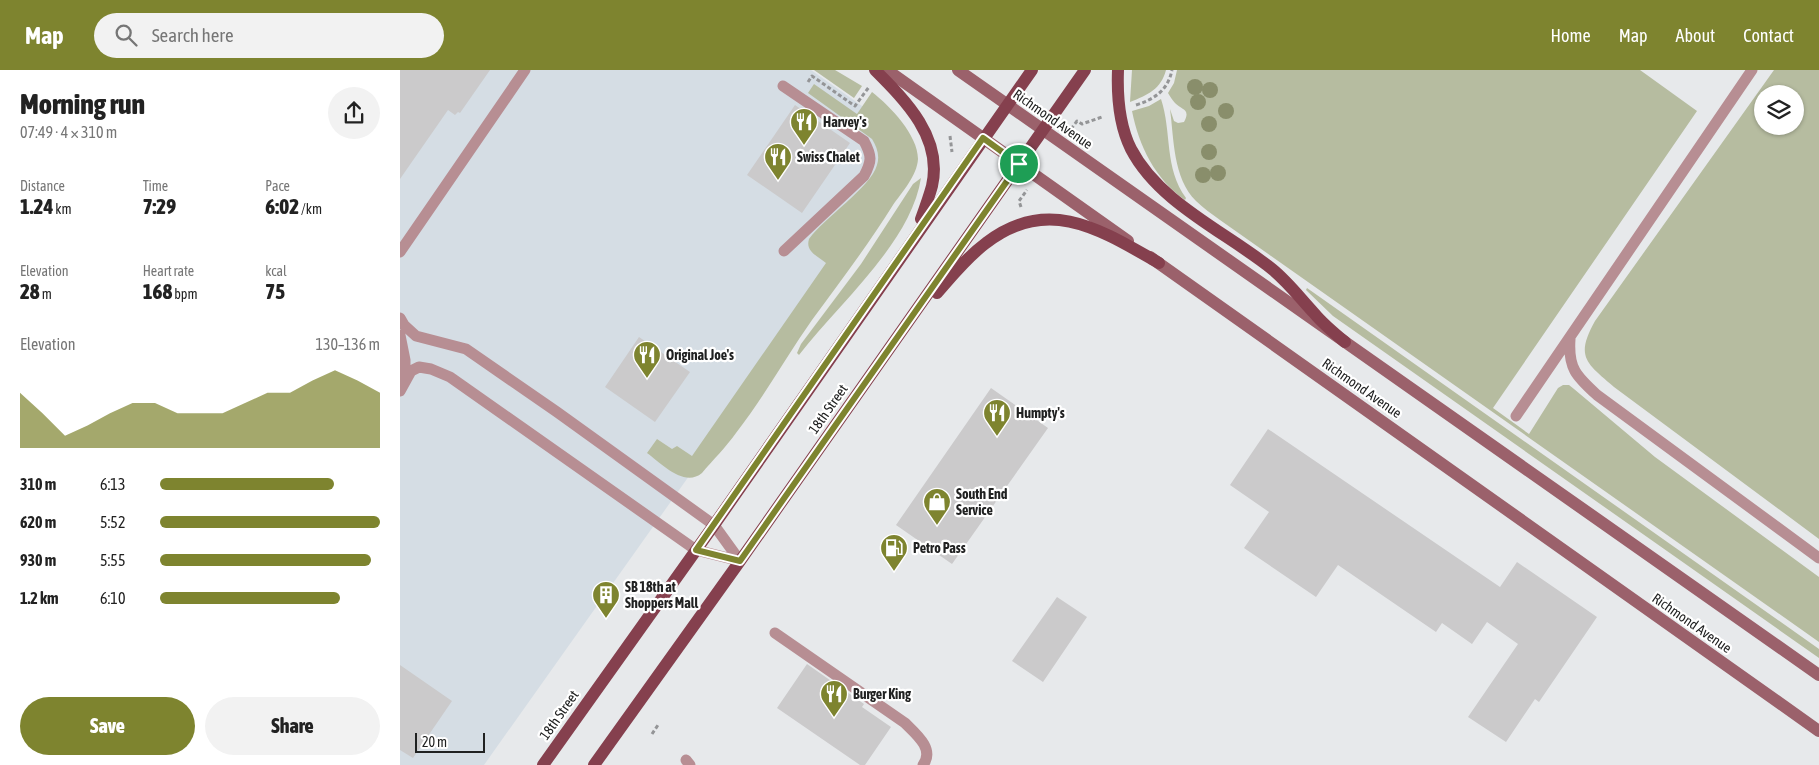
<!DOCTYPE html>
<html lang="en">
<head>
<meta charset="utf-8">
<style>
  :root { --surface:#fff; --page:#f2f2f2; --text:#222; --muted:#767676; --accent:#7e842f }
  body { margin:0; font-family:"Asap Condensed",sans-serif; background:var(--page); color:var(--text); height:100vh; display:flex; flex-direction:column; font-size:19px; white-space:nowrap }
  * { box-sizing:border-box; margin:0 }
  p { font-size:16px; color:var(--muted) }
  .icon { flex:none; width:28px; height:28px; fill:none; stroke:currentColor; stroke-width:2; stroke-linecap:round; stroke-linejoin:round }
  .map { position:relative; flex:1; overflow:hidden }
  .drawer { display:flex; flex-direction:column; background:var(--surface); width:400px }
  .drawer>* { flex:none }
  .buttons { position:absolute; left:1354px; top:15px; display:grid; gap:10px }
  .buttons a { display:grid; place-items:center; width:50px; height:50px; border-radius:50%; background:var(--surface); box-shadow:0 1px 4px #0004; font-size:25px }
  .scale { position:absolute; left:15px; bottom:12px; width:70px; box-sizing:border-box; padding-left:5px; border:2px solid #202121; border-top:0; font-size:14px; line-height:18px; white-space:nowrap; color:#202121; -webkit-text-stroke:4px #fff; paint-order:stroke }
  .pin { position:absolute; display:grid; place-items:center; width:42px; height:42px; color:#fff; margin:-21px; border:2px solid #fff; border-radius:50%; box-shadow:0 1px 5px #0007 }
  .round { display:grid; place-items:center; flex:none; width:52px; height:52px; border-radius:26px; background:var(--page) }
  .head { display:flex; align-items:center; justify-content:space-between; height:85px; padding:0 20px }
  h1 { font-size:28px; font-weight:800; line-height:38px }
  .figures { display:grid; grid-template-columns:repeat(3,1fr); gap:8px; height:85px; padding:5px 20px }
  .figures div { display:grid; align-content:center }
  .figures b { font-size:21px; font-weight:800 }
  .figures small { font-size:14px; font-weight:400 }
  .figures p { font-size:14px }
  .chart { height:140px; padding:10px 20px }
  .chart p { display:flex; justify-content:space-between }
  .chart svg { width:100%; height:90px; margin-top:5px; fill:var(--accent); opacity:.7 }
  .button { display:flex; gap:10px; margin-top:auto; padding:10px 20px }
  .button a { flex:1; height:58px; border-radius:30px; background:var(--accent); color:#fff; font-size:20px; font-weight:800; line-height:58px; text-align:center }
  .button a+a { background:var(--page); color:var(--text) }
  ul { padding:0 20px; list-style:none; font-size:16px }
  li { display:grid; grid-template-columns:80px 60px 1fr; align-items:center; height:38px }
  li i { height:12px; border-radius:6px; background:var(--accent) }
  header { display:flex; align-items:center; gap:30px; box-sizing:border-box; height:70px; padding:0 25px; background:var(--accent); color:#fff }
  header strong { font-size:24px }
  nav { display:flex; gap:28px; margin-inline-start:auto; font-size:18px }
  .search { width:350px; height:45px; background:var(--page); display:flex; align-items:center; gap:12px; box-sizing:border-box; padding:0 18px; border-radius:28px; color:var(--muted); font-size:19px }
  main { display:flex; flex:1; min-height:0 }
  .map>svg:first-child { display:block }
  .built { fill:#d5dde4 }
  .green { fill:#b6bca0; fill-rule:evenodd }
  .building { fill:#cbcacb }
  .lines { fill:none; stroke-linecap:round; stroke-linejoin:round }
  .path { stroke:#949597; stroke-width:3; stroke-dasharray:4 2.5; stroke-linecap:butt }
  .service { stroke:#b78e93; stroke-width:11 }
  .secondary { stroke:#9b616b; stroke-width:12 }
  .primary { stroke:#85404e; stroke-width:12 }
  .tree { fill:#898e6b }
  .route-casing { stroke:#fff; stroke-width:10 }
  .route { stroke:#7e842f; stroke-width:6 }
  .labels { text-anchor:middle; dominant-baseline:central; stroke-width:4.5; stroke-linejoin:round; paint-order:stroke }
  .street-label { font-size:14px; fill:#202121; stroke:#fff }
  .poi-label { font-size:14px; font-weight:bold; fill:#202121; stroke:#fff; text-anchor:start }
</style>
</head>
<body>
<header>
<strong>Map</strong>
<div class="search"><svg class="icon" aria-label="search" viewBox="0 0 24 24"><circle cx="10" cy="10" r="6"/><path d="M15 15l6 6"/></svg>Search here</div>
<nav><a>Home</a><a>Map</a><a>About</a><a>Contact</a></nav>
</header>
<main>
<section class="drawer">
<div class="head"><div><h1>Morning run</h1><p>07:49 · 4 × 310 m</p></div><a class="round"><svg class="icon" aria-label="share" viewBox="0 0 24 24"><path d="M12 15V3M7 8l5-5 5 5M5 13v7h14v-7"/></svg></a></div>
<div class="figures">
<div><p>Distance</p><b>1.24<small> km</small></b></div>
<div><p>Time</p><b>7:29</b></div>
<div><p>Pace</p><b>6:02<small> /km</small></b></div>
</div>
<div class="figures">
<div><p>Elevation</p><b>28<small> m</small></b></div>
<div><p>Heart rate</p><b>168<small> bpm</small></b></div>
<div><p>kcal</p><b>75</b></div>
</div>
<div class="chart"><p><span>Elevation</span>130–136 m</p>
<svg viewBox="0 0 160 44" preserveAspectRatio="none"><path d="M0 44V17L10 27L20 38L30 33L40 27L50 22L60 22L70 27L80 27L90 27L100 22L110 17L120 17L130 11L140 6L150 11L160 17V44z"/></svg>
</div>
<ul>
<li><b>310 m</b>6:13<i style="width:79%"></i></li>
<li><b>620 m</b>5:52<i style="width:100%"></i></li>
<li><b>930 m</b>5:55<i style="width:96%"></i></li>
<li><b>1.2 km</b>6:10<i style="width:82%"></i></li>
</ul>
<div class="button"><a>Save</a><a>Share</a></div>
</section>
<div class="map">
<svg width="1419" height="695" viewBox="0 0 1419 695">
  <rect width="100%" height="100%" fill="#e7e9eb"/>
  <path class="built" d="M 0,0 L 411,0 L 496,60 L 504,103 L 84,695 L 0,695 Z"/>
  <path class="green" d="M 414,0 L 435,0 L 462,16 L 454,28 Z
    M 732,0 L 766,0 C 761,19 748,25 730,32 Z
    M 777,0 L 1240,0 L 1297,41 L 1093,338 L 1129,364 L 1158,318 L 1163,315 L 1169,315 L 1174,319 L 1255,387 L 1419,507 L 1419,572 L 820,150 C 812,144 803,138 796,131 C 773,108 774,69 770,39 L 774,51 L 778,53 L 784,52 C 791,39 782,40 775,33 C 772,30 770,26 768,23 L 774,13 Z
    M 1374,0 L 1419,0 L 1419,469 L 1214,317 C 1186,293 1175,287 1195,251 ZM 1362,24 L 1395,24 L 1395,56 L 1362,56 Z
    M 414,14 L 457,44 L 472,22 C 490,36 518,65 518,89 C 517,106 502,122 493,135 C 468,175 440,212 412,250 C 386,287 364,327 336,363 C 326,377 313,390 302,403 C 284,418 261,393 247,383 L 257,369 L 272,379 L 277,376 L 292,386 L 426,193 C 418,186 405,182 409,169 C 424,148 471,117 477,95 C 480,86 477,77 472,69 L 408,23 Z
    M 761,29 C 772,62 764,98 786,128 L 785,130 C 755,109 739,76 732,41 L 749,36 Z
    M 521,108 C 511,173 438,234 399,285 L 397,283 L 401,274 L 461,194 L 513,114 Z
    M 907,218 L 1419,579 L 1419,588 L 933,246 L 906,220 Z"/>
  <path class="building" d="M 0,0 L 90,0 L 60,43 L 58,42 L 55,45 L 48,40 L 0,109 Z
    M 395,35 L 450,73 L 402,143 L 347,105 Z
    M 239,267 L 290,302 L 255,352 L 205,317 Z
    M 591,318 L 648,358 L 552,494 L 496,455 Z
    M 868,359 L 1100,517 L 1117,492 L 1197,547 L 1139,632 L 1135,629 L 1106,672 L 1068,647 L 1118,574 L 1087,552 L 1072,574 L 1042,553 L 1036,562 L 938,495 L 916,527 L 844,478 L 869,442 L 830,415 Z
    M 657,527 L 687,547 L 643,612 L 612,591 Z
    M 407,594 L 464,634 L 462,637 L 491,657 L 465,695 L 460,695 L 377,638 Z
    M 0,595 L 52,631 L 13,688 L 0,680 Z"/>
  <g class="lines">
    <path class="path" d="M 408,12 L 412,6 L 455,36 L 469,17
      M 736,35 C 755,29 768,20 772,0
      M 671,59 L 677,51 L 682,54 L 702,47
      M 550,66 L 552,82
      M 621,137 L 619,131 L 627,120
      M 252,664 L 258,655"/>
    <path class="service" d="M 383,16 L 464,71 C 472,86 472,91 464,106 L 384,181
      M 0,182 L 125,0
      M 0,248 L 4,255 L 16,266 L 66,279 L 157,342 L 314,455 L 340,491
      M 0,265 L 5,290 L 5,310
      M 1170,269 C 1168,298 1176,306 1197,325 L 1419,488
      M 0,321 L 11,301 L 19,297 L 31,299 L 50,307 L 296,480 L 340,491
      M 1116,346 L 1352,0
      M 375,563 L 505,653 C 516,664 535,679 523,695
      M 286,690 L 290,695"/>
    <path class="secondary" d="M 487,0 L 728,171
      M 558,0 L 1419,605
      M 750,187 L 1419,661"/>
    <path class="primary" d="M 475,0 C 506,31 543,68 532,116 C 529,127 525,138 521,149
      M 718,0 C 717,26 719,55 731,79 C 759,133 826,162 872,199 C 888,212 900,228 914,243 C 923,254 934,263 945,272
      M 537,223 C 552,206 567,187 586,173 C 648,125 701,160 759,193
      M 143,695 L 314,455 L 632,0
      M 194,695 L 340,491 L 685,0"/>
  </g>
  <g class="tree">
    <circle cx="795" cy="17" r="8"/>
    <circle cx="810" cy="20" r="8"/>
    <circle cx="798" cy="32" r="8"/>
    <circle cx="826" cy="41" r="8"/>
    <circle cx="809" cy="54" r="8"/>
    <circle cx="809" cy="82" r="8"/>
    <circle cx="818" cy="103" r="8"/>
    <circle cx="803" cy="105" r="8"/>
  </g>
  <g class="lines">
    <defs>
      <path id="route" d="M 583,68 L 619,94 L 340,491 L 296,480 Z"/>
    </defs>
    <use href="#route" class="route-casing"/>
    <use href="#route" class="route"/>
  </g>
  <defs>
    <symbol id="restaurant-pin" viewBox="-11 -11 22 30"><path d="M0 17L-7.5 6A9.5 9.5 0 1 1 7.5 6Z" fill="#7e842f" stroke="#fff"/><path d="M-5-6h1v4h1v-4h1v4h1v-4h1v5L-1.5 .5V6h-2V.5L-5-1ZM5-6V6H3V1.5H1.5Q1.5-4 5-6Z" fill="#fff"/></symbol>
    <symbol id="shop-pin" viewBox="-11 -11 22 30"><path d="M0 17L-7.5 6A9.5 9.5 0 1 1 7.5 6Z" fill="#7e842f" stroke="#fff"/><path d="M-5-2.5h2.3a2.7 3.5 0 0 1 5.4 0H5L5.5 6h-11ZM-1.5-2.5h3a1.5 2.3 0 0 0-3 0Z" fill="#fff"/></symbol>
    <symbol id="fuel-pin" viewBox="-11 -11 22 30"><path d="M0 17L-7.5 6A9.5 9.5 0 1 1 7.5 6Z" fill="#7e842f" stroke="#fff"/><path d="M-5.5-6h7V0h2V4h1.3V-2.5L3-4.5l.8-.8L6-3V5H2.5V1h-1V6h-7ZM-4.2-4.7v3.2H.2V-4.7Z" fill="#fff"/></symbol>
    <symbol id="building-pin" viewBox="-11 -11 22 30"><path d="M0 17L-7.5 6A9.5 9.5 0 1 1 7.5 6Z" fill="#7e842f" stroke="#fff"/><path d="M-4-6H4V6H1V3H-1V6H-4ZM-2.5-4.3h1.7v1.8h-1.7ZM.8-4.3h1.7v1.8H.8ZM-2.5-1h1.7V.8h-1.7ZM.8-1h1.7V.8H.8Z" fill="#fff"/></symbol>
  </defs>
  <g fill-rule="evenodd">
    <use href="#restaurant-pin" x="388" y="36" width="32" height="43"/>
    <use href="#restaurant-pin" x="362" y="71" width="32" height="43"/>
    <use href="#restaurant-pin" x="231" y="269" width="32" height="43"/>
    <use href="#restaurant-pin" x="581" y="327" width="32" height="43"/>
    <use href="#shop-pin" x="521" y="416" width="32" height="43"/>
    <use href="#fuel-pin" x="478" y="462" width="32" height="43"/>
    <use href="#building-pin" x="190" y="509" width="32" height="43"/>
    <use href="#restaurant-pin" x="418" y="608" width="32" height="43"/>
  </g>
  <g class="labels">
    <g class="street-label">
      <text transform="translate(653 49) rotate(35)">Richmond Avenue</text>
      <text transform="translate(962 318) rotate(35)">Richmond Avenue</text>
      <text transform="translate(428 339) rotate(-55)">18th Street</text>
      <text transform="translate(1292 553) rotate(35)">Richmond Avenue</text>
      <text transform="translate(159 645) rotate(-55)">18th Street</text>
    </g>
    <g class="poi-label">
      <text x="423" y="52">Harvey's</text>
      <text x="397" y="87">Swiss Chalet</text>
      <text x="266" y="285">Original Joe's</text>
      <text x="616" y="343">Humpty's</text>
      <text x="556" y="424">South End<tspan x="556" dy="16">Service</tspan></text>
      <text x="513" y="478">Petro Pass</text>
      <text x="225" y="517">SB 18th at<tspan x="225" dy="16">Shoppers Mall</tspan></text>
      <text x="453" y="624">Burger King</text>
    </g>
  </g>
</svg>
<div class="buttons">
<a><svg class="icon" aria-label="layers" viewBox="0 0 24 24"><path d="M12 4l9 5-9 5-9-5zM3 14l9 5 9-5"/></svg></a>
</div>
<div class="scale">20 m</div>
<div class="pin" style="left:619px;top:94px;background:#1e9e55"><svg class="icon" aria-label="arrive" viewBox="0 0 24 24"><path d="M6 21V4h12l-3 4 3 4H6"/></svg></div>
</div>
</main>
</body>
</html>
